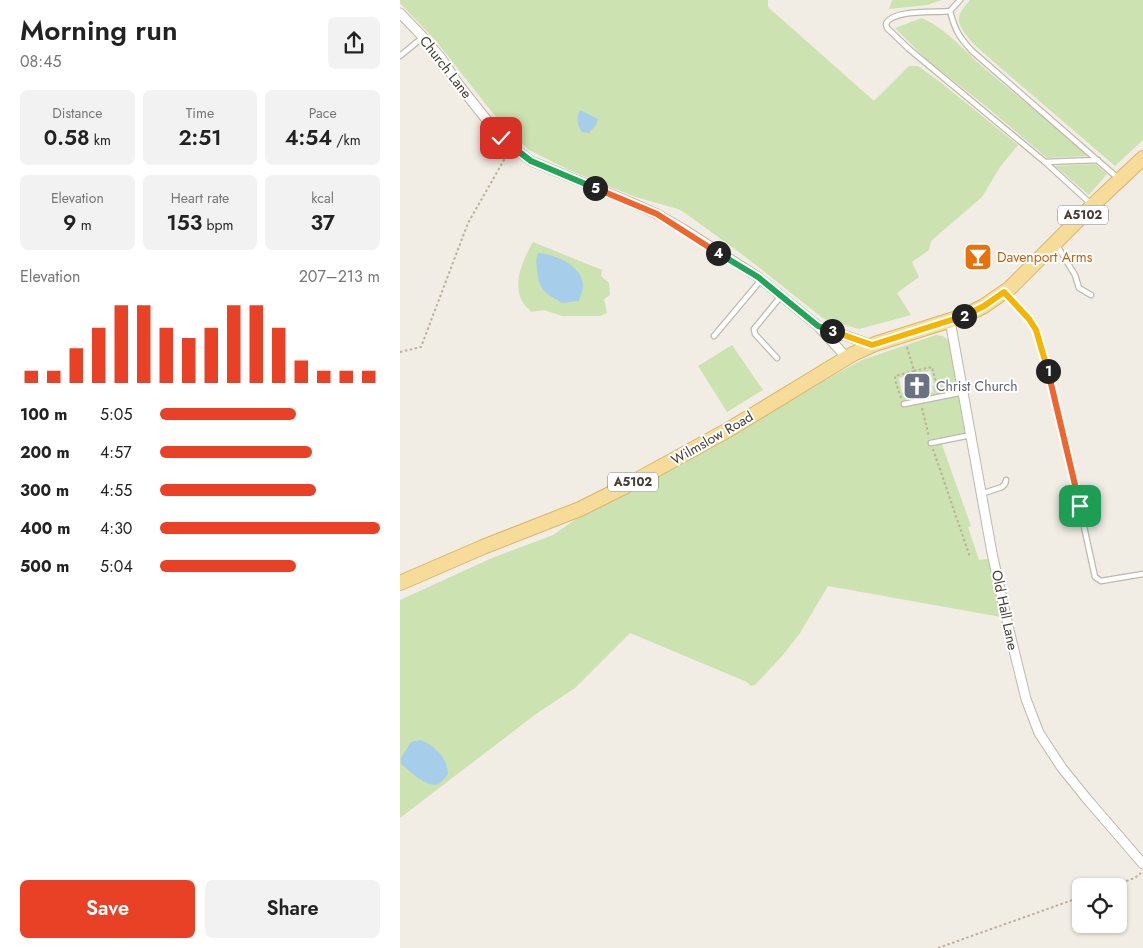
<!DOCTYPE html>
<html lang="en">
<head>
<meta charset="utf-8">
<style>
  :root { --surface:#fff; --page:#f2f2f2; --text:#222; --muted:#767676; --accent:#e84125 }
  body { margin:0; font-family:Jost,sans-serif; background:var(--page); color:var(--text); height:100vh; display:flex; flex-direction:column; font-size:19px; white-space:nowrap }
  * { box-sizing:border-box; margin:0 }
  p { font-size:16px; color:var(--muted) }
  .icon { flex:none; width:28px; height:28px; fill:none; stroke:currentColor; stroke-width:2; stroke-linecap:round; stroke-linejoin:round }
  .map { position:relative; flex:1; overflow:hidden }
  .side { display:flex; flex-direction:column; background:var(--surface); width:400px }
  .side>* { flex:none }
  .fabs { position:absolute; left:672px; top:878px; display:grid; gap:10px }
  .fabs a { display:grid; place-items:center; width:55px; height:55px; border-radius:8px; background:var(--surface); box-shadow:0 1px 4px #0004; font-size:25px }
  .pin { position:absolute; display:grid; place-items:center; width:42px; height:42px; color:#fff; margin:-21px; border-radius:10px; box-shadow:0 2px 8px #0006 }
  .km { position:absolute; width:25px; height:25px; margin:-12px; border-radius:50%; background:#222; color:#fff; font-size:14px; line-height:25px; text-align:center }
  .round { display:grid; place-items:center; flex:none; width:52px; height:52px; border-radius:8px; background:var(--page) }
  .overview { display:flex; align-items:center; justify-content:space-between; height:85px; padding:0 20px }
  h1 { font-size:28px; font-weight:600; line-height:38px }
  .figures { display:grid; grid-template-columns:repeat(3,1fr); gap:8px; height:85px; padding:5px 20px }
  .figures div { display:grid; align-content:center; border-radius:8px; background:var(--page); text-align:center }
  .figures b { font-size:21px; font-weight:600 }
  .figures small { font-size:14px; font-weight:400 }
  .figures p { font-size:14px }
  .chart { height:140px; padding:10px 20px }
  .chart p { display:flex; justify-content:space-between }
  .chart svg { width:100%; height:90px; margin-top:5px; stroke:var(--accent); stroke-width:6 }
  .cta { display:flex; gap:10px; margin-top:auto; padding:10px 20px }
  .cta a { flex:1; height:58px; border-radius:8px; background:var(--accent); color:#fff; font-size:20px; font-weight:600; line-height:58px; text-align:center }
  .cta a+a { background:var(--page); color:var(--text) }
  ul { padding:0 20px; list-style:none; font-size:16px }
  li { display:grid; grid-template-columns:80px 60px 1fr; align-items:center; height:38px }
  li i { height:12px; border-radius:6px; background:var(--accent) }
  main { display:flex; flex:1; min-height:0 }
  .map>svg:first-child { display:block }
  .green { fill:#cce2b1; fill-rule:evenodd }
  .water { fill:#a6ceea }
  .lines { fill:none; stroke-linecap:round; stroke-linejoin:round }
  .lane-casing { stroke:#bfb8ac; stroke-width:7 }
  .street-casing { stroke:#bfb8ac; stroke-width:11 }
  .primary-casing { stroke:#d9b76b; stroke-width:16 }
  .path { stroke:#bcb09b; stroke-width:2; stroke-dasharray:2.5 2.5; stroke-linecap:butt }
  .lane { stroke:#fff; stroke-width:4.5 }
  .street { stroke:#fff; stroke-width:9 }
  .primary { stroke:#f6db99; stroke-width:14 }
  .split-1-casing { stroke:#fff; stroke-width:10 }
  .split-2-casing { stroke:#fff; stroke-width:10 }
  .split-3-casing { stroke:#fff; stroke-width:10 }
  .split-4-casing { stroke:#fff; stroke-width:10 }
  .split-5-casing { stroke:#fff; stroke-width:10 }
  .split-6-casing { stroke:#fff; stroke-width:10 }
  .split-1 { stroke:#f0652b; stroke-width:6 }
  .split-2 { stroke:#f5b400; stroke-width:6 }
  .split-3 { stroke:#f5b400; stroke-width:6 }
  .split-4 { stroke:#22a559; stroke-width:6 }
  .split-5 { stroke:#f0652b; stroke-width:6 }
  .split-6 { stroke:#22a559; stroke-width:6 }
  .labels { text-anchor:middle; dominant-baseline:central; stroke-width:4; stroke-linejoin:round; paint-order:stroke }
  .shield { fill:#fff; stroke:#7b7772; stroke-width:1 }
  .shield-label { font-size:12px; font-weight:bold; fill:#433d35 }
  .street-label { font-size:14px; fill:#433d35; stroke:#fff }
  .food-label { font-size:14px; fill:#c56008; stroke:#fff; text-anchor:start }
  .worship-label { font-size:14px; fill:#5b616d; stroke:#fff; text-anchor:start }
</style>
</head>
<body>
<main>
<section class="side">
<div class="overview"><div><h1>Morning run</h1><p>08:45</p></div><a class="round"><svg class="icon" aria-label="share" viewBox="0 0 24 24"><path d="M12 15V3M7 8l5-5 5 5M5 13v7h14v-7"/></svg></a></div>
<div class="figures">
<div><p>Distance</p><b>0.58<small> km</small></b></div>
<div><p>Time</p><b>2:51</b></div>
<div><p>Pace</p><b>4:54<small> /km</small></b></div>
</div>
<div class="figures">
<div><p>Elevation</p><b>9<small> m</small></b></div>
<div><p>Heart rate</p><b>153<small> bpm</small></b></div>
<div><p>kcal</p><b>37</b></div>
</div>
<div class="chart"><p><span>Elevation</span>207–213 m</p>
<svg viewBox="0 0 160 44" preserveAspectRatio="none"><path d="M5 44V38M15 44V38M25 44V27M35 44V17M45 44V6M55 44V6M65 44V17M75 44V22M85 44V17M95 44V6M105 44V6M115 44V17M125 44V33M135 44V38M145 44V38M155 44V38"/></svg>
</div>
<ul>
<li><b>100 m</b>5:05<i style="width:62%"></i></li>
<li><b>200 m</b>4:57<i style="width:69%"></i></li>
<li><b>300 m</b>4:55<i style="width:71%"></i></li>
<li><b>400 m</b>4:30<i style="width:100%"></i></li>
<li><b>500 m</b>5:04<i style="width:62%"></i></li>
</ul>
<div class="cta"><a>Save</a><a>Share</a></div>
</section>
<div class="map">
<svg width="743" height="948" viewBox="0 0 743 948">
  <rect width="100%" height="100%" fill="#f1ede5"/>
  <path class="green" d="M 0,0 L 368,0 L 368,7 L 474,101 L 509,66 L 518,66 L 540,82 L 618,145 L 600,167 L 582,197 L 531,241 L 529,250 L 512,262 L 519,277 L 497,293 L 511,315 L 459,329 L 424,319 L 343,255 L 285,213 L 278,209 L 236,197 L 200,183 L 167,169 L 129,150 L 99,121 L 36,41 L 0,3 Z
    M 492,0 L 542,0 L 527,5 L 489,9 Z
    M 570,0 L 743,0 L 743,140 L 715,166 L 588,57 C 579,49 557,30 559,18 C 560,11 566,5 570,0 Z
    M 522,18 C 549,31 562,49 584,68 C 619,98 655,126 689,156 L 647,158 L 588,108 L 526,59 L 495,28 Z
    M 695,164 L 707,174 L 689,195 L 655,166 Z
    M 133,242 L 202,270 L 201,276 L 209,283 L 210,295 L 204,299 L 207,313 L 200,316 L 162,316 L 144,310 L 131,312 C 128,308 123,304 121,299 C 113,280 124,258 133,242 Z
    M 536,335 L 543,336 L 549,341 L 566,433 L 540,439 L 571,526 L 568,527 L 579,560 L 588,559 L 601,617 L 428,586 L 400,633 L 383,655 L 355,685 L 351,686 L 347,682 L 230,633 L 175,688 L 136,714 L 0,818 L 0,600 L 92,558 L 153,535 L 176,519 L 210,502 L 447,368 L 462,360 ZM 516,371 L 517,374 L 530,371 L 534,385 L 532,386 L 533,392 L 530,393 L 531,395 L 509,400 L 507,393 L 502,393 L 499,378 L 512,375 L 512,372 Z
    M 332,345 L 363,390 L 327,412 L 298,366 Z"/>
  <path class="water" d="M 180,110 L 198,119 L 196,125 L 189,133 L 182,132 C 177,124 176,119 180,110 Z
    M 138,253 C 155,254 183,266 183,286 C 183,290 180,296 179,301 L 162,303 C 144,292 139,291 137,269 C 136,262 136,260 138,253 Z
    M 21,740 C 36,747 47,757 48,774 C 46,776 43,781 40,783 C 29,791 9,770 1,764 L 1,758 L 11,742 Z"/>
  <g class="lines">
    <defs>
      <path id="lane" d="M 560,0 L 550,11 C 535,13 492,9 486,24 L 487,28 L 509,49 L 645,162 L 698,160
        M 550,11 C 555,30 559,37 572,51 L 719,179
        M 0,56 L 23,37
        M 645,162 L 690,203
        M 656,244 L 675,275 L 679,288 L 691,295
        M 605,293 C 619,309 634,322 641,342 L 664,435 L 695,577 L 701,581 L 743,574
        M 314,336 L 361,280
        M 377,358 L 355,334 L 354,329 L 381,296
        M 504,404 L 564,392
        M 531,443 L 571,435
        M 581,494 L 602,487 L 605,484 L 606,480"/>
      <path id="street" d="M 0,13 L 23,37 L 41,58 L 59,85 L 101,138 L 131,161 L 230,202 L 257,214 L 283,229 L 358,277 L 418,326 L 447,358
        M 548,321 L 551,326 L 592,553 L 609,630 L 626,699 L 639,733 L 662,768 L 687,799 L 743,864
        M 421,327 L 472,345"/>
      <path id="primary" d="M 0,583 L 83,547 L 180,509 L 226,486 L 328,430 L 453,354 L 475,344 L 548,321 L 566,315 L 584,306 L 610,288 L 693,205 L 743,158"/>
    </defs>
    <use href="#lane" class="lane-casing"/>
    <use href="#street" class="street-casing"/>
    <use href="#primary" class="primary-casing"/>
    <path class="path" d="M 507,347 L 514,371 L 532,367 L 538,390
      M 0,352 L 21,347 L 68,223 L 108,153
      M 501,398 L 496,383 L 495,376 L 514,371
      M 522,408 L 529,437
      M 533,449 L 570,557
      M 712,886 L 735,878 L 741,873
      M 538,948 L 681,897"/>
    <use href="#lane" class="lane"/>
    <use href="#street" class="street"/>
    <use href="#primary" class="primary"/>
  </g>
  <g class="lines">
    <defs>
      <path id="split-1" d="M 648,371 L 680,506"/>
      <path id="split-2" d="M 564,316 L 584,306 L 604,292 L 629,319 L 636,330 L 648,371"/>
      <path id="split-3" d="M 432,331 L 472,345 L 564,316"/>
      <path id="split-4" d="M 318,253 L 358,277 L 418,326 L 432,331"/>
      <path id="split-5" d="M 195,188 L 257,214 L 318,253"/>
      <path id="split-6" d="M 101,138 L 131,161 L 195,188"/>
    </defs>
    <use href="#split-1" class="split-1-casing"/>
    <use href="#split-2" class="split-2-casing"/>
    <use href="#split-3" class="split-3-casing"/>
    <use href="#split-4" class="split-4-casing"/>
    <use href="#split-5" class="split-5-casing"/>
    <use href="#split-6" class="split-6-casing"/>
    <use href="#split-1" class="split-1"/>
    <use href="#split-2" class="split-2"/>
    <use href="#split-3" class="split-3"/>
    <use href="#split-4" class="split-4"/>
    <use href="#split-5" class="split-5"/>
    <use href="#split-6" class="split-6"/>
  </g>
  <defs>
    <symbol id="bar-square" viewBox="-11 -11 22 22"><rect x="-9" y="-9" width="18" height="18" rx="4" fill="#e8710a" stroke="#fff"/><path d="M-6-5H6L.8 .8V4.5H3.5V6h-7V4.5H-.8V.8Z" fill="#fff"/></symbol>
    <symbol id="church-square" viewBox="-11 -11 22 22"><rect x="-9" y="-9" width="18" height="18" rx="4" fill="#6b7280" stroke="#fff"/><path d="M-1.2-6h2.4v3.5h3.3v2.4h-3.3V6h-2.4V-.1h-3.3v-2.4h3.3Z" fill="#fff"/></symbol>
  </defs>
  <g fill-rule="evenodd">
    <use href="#bar-square" x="562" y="241" width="32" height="32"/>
    <use href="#church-square" x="501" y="370" width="32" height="32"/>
  </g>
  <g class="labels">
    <g class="shield">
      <rect x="658" y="205.5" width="50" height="19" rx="4"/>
      <rect x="208" y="472.5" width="50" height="19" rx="4"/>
    </g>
    <g class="shield-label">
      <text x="683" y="215">A5102</text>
      <text x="233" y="482">A5102</text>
    </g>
    <g class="street-label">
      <text transform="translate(46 67) rotate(52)">Church Lane</text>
      <text transform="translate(312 438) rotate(-30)">Wilmslow Road</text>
      <text transform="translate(605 610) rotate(78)">Old Hall Lane</text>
    </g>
    <g class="food-label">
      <text x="597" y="257">Davenport Arms</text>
    </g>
    <g class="worship-label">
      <text x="536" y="386">Christ Church</text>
    </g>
  </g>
</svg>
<div class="fabs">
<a><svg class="icon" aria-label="locate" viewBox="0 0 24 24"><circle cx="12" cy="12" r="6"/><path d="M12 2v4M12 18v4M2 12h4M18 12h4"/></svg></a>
</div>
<div class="pin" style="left:680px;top:506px;background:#1e9e55"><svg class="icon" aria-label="arrive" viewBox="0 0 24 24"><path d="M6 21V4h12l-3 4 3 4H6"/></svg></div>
<div class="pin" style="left:101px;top:138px;background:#d93025"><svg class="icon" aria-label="check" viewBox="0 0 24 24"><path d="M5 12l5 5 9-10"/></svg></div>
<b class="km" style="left:648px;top:371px">1</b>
<b class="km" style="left:564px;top:316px">2</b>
<b class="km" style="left:432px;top:331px">3</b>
<b class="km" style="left:318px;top:253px">4</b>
<b class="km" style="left:195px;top:188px">5</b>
</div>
</main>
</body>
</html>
